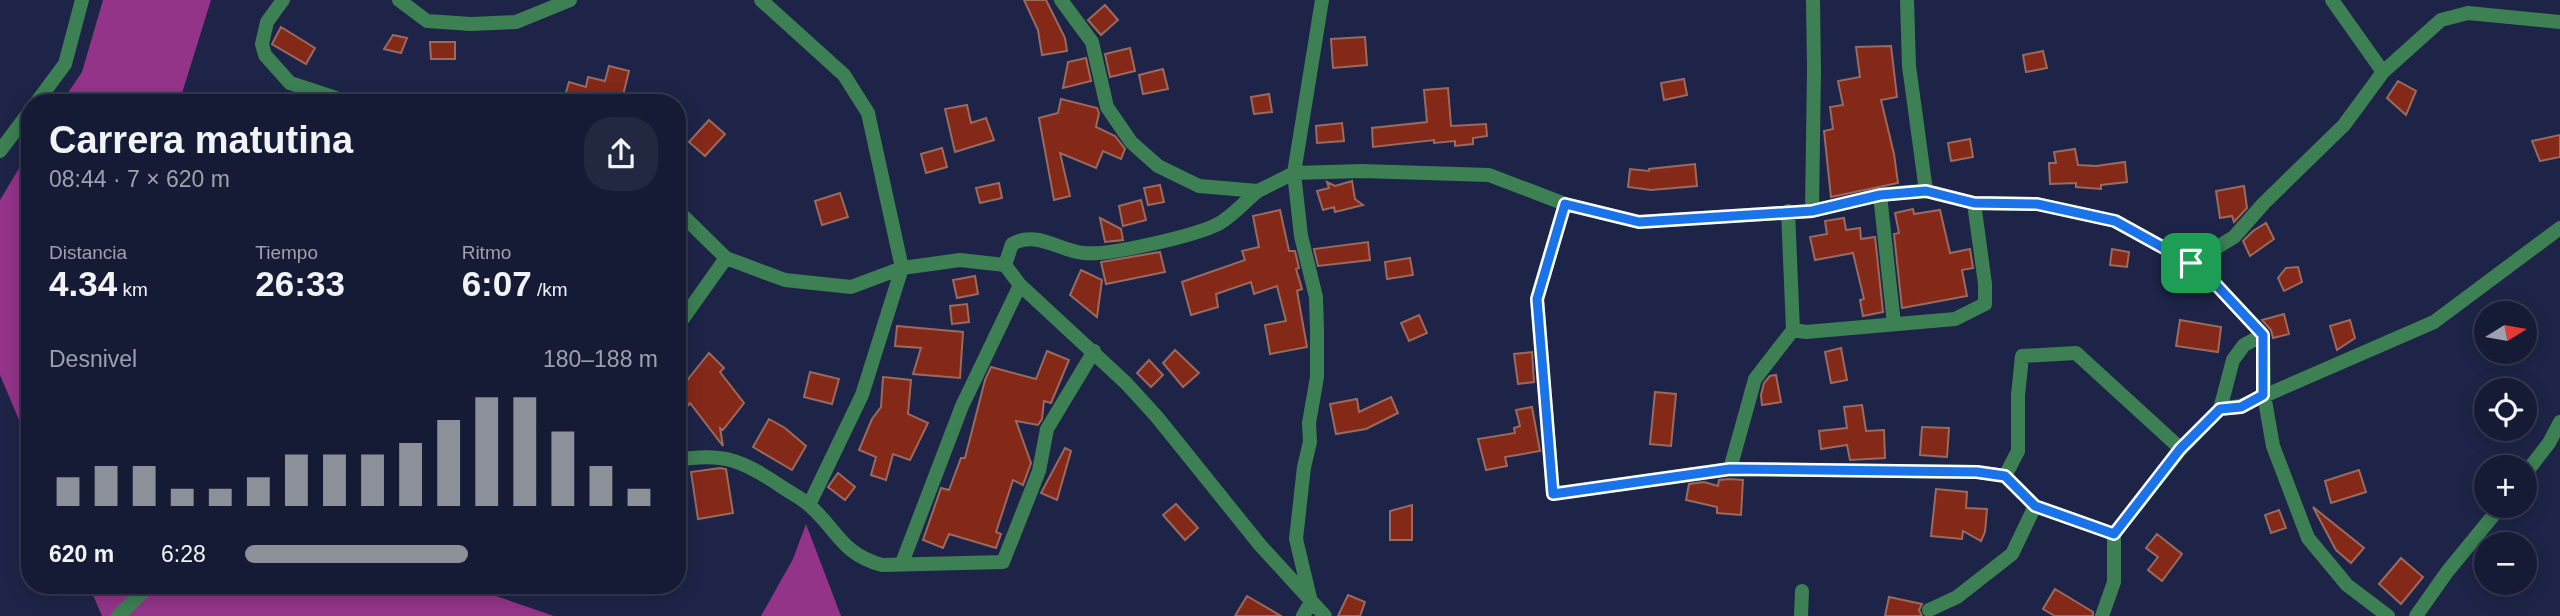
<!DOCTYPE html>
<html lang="es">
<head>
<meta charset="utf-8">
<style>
  :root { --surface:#161b35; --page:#232841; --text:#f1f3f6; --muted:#9ea1ad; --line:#353950; --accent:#8c9099 }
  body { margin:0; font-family:Helvetica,sans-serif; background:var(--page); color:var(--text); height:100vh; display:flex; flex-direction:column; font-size:26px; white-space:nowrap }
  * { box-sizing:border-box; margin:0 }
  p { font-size:23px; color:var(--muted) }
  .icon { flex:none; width:38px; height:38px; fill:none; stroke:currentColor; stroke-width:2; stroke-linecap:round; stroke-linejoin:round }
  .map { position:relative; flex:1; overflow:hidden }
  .side { position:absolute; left:21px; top:94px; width:665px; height:500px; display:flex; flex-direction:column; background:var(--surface); border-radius:28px; box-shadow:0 4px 18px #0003,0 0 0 2px var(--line) }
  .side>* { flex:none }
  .needle { width:46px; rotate:79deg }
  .controls { position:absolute; left:2474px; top:301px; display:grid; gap:14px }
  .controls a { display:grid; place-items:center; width:63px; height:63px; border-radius:50%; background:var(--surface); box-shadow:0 4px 18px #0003,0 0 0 2px var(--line); font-size:35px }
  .pin { position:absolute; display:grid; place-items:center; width:60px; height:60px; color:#fff; margin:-30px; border-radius:14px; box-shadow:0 4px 10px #0006 }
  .round { display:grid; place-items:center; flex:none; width:74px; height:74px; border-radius:28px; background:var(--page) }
  .headline { display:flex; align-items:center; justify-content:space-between; height:119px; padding:0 28px }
  h1 { font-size:38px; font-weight:700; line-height:52px }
  .metrics { display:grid; grid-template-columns:repeat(3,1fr); gap:10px; height:119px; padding:7px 28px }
  .metrics div { display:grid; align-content:center }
  .metrics b { font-size:35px; font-weight:700 }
  .metrics small { font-size:19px; font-weight:400 }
  .metrics p { font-size:19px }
  .chart { height:196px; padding:14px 28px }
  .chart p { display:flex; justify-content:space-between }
  .chart svg { width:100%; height:126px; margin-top:7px; stroke:var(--accent); stroke-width:6 }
  ul { padding:0 28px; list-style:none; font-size:23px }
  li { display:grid; grid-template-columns:112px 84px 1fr; align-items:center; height:52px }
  li i { height:18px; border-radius:9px; background:var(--accent) }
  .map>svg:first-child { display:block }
  .forest { fill:#933488 }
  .building { fill:#842818; stroke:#9a6a5f; stroke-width:2 }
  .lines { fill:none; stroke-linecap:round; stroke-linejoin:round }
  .minor { stroke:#3c8053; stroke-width:14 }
  .route-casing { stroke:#fff; stroke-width:14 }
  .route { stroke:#1a73e8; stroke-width:9 }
</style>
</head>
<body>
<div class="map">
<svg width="2560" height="616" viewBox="0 0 2560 616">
  <rect width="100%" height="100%" fill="#1d2447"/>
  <path class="forest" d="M 103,0 L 211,0 L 179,103 L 61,103 L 82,72 Z
    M 30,150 L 30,446 L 0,375 L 0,200 Z
    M 806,524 L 841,616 L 761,616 L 793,559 Z
    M 89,586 L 467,586 L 554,616 L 102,616 Z"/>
  <path class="building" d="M 1024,0 L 1046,0 L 1065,38 L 1067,51 L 1042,55 L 1038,30 Z
    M 1105,5 L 1118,20 L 1101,35 L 1088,20 Z
    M 281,27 L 315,48 L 306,64 L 272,44 Z
    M 393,35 L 407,38 L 401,53 L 384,49 Z
    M 1365,37 L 1367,65 L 1333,68 L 1331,39 Z
    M 430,42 L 455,42 L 455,59 L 431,59 Z
    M 1891,46 L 1897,97 L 1881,100 L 1894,154 L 1898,183 L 1831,197 L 1824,131 L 1833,129 L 1830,107 L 1843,105 L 1838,81 L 1860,77 L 1856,47 Z
    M 1130,48 L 1135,71 L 1110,77 L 1105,54 Z
    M 2043,51 L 2047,68 L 2026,72 L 2023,55 Z
    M 1086,58 L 1091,81 L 1063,88 L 1068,62 Z
    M 609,66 L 629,71 L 622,99 L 625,99 L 625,103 L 563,103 L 569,82 L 586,87 L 588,77 L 605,81 Z
    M 1163,69 L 1168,89 L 1143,94 L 1139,75 Z
    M 1684,79 L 1687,95 L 1664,100 L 1661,83 Z
    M 2398,81 L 2416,91 L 2406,115 L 2387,98 Z
    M 1448,88 L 1451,126 L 1486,124 L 1487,136 L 1473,138 L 1473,144 L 1455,146 L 1455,141 L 1434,143 L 1434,140 L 1373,147 L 1372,128 L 1427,122 L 1424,90 Z
    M 1269,94 L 1272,112 L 1254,114 L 1251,97 Z
    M 1061,99 L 1097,108 L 1099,113 L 1096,127 L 1115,136 L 1125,149 L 1121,159 L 1103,151 L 1096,168 L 1060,153 L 1070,196 L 1054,200 L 1039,118 L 1058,113 Z
    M 967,105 L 971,123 L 986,118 L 994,140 L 955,152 L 945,109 Z
    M 709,120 L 725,134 L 705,156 L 689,142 Z
    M 1342,123 L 1344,141 L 1317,143 L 1316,126 Z
    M 2560,135 L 2560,157 L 2540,161 L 2532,141 Z
    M 1970,139 L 1973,157 L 1951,161 L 1948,143 Z
    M 942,148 L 947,167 L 926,173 L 921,154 Z
    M 2075,149 L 2078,165 L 2096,166 L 2125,162 L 2127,182 L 2101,185 L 2101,189 L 2076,187 L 2076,183 L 2050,184 L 2049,163 L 2056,163 L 2054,152 Z
    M 1695,164 L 1697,186 L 1651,190 L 1628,187 L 1630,169 L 1649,171 L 1649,169 Z
    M 1352,181 L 1355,199 L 1363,205 L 1335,212 L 1334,207 L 1323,210 L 1317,191 L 1329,188 L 1327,182 L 1335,186 Z
    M 999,183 L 1002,198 L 980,203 L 976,188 Z
    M 1160,185 L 1164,202 L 1148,205 L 1144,188 Z
    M 2244,186 L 2247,208 L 2234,222 L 2232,216 L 2220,218 L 2216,191 Z
    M 840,193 L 848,217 L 822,225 L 815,201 Z
    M 1141,200 L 1146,220 L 1123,226 L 1119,206 Z
    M 1913,209 L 1914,214 L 1940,210 L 1950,253 L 1970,249 L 1973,268 L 1962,270 L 1967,296 L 1902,308 L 1894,234 L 1899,233 L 1895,213 Z
    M 1280,210 L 1289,251 L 1295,251 L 1299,268 L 1296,269 L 1302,289 L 1297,291 L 1307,347 L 1270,354 L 1265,325 L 1286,321 L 1277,286 L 1254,294 L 1251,282 L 1216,294 L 1218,307 L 1191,315 L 1182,282 L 1245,260 L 1242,251 L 1259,247 L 1253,216 Z
    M 1100,218 L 1121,229 L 1123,240 L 1105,242 Z
    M 1844,218 L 1846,230 L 1860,228 L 1861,239 L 1875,237 L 1883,312 L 1863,316 L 1860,300 L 1864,299 L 1853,253 L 1815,260 L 1810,237 L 1827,234 L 1825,221 Z
    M 2266,223 L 2274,239 L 2250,256 L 2243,241 L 2253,231 Z
    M 1368,242 L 1370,260 L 1318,266 L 1314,249 Z
    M 2112,249 L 2129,252 L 2127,267 L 2110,265 Z
    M 1160,252 L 1165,272 L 1106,284 L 1101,262 Z
    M 1410,258 L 1413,275 L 1387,279 L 1385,262 Z
    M 2298,267 L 2302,282 L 2284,291 L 2278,278 L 2286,268 Z
    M 1081,270 L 1102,280 L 1097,317 L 1070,295 Z
    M 975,276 L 978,294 L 957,298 L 953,280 Z
    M 967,304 L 969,322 L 952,324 L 950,306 Z
    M 2284,314 L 2289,334 L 2273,338 L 2271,330 L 2262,320 Z
    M 1419,315 L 1427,333 L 1409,341 L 1401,323 Z
    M 2180,320 L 2221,327 L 2218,352 L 2176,346 Z
    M 2350,320 L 2355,338 L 2337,350 L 2330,326 Z
    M 897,326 L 963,332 L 960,378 L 913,374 L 921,348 L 895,346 Z
    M 1841,348 L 1847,380 L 1831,383 L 1825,352 Z
    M 1175,350 L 1199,373 L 1183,387 L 1163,363 Z
    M 1047,351 L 1069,360 L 1051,403 L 1044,401 L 1042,419 L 1038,425 L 1016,421 L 1031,463 L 1023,485 L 1013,480 L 996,532 L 1001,534 L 996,548 L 949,534 L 943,548 L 923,540 L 941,488 L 949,490 L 961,458 L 965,458 L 985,380 L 991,367 L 1036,379 Z
    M 1532,352 L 1534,382 L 1518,384 L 1514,354 Z
    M 709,353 L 724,368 L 720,372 L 744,403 L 723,430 L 720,428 L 723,446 L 690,403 L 677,420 L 677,393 Z
    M 1149,360 L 1163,375 L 1151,387 L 1137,373 Z
    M 810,372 L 839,379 L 832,404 L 804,397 Z
    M 1776,375 L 1781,402 L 1762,405 L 1761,395 L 1764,383 L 1770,376 Z
    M 883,377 L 911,380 L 908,414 L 928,423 L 910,460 L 893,454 L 886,480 L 871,475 L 876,457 L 859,450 L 872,419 L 881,407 Z
    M 1655,392 L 1676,394 L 1671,446 L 1650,444 Z
    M 1391,397 L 1398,413 L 1366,429 L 1336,434 L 1330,404 L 1357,399 L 1359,412 Z
    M 1862,405 L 1866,431 L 1884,430 L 1885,458 L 1850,460 L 1847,445 L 1821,449 L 1819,431 L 1847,428 L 1844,407 Z
    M 1532,407 L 1540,451 L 1505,457 L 1507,466 L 1486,470 L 1478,439 L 1515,433 L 1514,428 L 1520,426 L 1516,410 Z
    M 769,419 L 785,428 L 806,446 L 792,470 L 753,447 Z
    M 1922,427 L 1949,428 L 1947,457 L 1920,455 Z
    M 1065,448 L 1071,451 L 1057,500 L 1041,493 Z
    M 720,468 L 726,469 L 733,513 L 698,519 L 691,472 Z
    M 2359,470 L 2366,492 L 2331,503 L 2325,481 Z
    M 838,473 L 855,487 L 845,500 L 828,487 Z
    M 1729,479 L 1743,480 L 1741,515 L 1717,513 L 1717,507 L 1686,500 L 1689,484 L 1704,482 L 1718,486 L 1719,480 Z
    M 1936,489 L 1967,492 L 1966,508 L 1987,509 L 1985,532 L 1981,541 L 1963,531 L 1962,539 L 1931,536 Z
    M 1176,504 L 1198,528 L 1185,540 L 1163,515 Z
    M 1412,505 L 1412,540 L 1390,540 L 1390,511 Z
    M 2313,507 L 2364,548 L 2351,563 L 2336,550 Z
    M 2279,510 L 2286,528 L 2271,533 L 2265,515 Z
    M 2157,534 L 2182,554 L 2162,581 L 2148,570 L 2158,557 L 2146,548 Z
    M 2401,558 L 2423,577 L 2401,604 L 2379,584 Z
    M 2055,589 L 2093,612 L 2093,616 L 2055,616 L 2043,609 Z
    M 1348,595 L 1365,602 L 1360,616 L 1338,616 Z
    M 1247,596 L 1281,616 L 1235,616 Z
    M 1889,597 L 1922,604 L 1919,610 L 1922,616 L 1885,616 Z"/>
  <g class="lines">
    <path class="minor" d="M 283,0 L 267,22 L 262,44 L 265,55 L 290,83 L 351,103
      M 399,0 L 427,21 L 471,24 L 516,22 L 570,0
      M 761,0 L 844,75 L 868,113 L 902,268 L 862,395 L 809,505
      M 1061,0 L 1092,42 L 1107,107 L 1131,142 L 1158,166 L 1199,186 L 1258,191 L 1294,173 L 1362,171 L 1489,175 L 1565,204 L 1639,222 L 1812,211 L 1880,195 L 1907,192 L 1926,191 L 1974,203 L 2037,204 L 2115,221 L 2191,263 L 2207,275 L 2263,335 L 2264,395 L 2273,446 L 2308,538 L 2347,585 L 2388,616
      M 1907,0 L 1909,66 L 1926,191
      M 2332,0 L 2383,72
      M 36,103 L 65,64 L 82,0
      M 0,151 L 30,111
      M 1880,195 L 1894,324
      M 1565,204 L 1537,299 L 1553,494 L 1730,469 L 1977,472 L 2005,476 L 2018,451 L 2018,395 L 2022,356 L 2076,353 L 2181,449
      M 677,210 L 726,258 L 785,280 L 851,287 L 902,268 L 960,260 L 1005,265 L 1020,285 L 1126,383 L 1157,417 L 1260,545 L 1325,616
      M 1812,211 L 1814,70 L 1813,0
      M 2191,263 L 2234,237 L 2264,203 L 2344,125 L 2383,72 L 2441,20 L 2468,13 L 2560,22
      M 1005,265 L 1012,244 C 1037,230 1059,251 1084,253 C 1108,256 1193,236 1216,225 C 1231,218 1245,201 1258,191
      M 677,327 L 726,258
      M 1793,330 L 1806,332 L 1955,319 L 1985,304 L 1985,284 L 1974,203
      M 2220,409 L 2241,406 L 2434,322 L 2560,228
      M 677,460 C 724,452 744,461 782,487 C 791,493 801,498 809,505 C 837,529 841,554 882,565 L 1003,562 L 1039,471 L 1047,429 L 1094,351
      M 1730,469 L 1755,379 L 1793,330 L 1788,211
      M 2525,474 L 2549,443 L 2560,422
      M 2005,476 L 2035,506
      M 902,563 L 962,406 L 1020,285
      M 1929,610 L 1957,597 L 2012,554 L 2035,506 L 2114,534
      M 118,616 L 149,586
      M 1303,616 L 1311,602 L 1296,539 L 1304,467 L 1310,442 L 1309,423 L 1317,377 L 1317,330 L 1316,297 L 1301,236 L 1294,173 L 1322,0
      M 1801,616 L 1802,591
      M 2102,616 L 2114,582 L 2114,534 L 2181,449 L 2220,409 L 2233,360 L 2244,345 L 2263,335
      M 2416,616 L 2447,572 L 2501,506"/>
  </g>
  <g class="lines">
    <defs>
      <path id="route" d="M 1926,191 L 1974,203 L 2037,204 L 2115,221 L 2191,263 L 2207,275 L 2263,335 L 2263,395 L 2241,407 L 2220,409 L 2180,449 L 2114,534 L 2035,506 L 2005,476 L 1977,472 L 1730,469 L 1553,494 L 1537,299 L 1565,204 L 1639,222 L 1812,211 L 1880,195 Z"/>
    </defs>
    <use href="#route" class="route-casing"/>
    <use href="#route" class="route"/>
  </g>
</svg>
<div class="controls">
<a><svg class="needle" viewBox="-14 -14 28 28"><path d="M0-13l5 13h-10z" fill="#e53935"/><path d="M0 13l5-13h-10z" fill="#9ea1ad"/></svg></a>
<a><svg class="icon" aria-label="locate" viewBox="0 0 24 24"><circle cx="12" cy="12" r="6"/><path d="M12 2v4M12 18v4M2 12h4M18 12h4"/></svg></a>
<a>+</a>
<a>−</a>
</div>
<div class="pin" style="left:2191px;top:263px;background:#1e9e55"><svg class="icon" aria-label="arrive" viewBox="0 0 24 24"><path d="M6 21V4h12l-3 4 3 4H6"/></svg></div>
<section class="side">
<div class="headline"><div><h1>Carrera matutina</h1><p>08:44 · 7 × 620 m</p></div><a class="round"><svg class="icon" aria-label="share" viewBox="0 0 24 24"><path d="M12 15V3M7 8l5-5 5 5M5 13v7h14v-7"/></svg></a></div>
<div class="metrics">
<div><p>Distancia</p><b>4.34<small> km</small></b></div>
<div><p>Tiempo</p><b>26:33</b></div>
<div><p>Ritmo</p><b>6:07<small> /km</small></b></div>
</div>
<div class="chart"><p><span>Desnivel</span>180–188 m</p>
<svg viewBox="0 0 160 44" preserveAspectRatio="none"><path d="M5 44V34M15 44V30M25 44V30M35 44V38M45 44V38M55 44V34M65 44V26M75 44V26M85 44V26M95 44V22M105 44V14M115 44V6M125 44V6M135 44V18M145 44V30M155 44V38"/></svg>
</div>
<ul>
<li><b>620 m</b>6:28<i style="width:54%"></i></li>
</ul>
</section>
</div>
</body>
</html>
